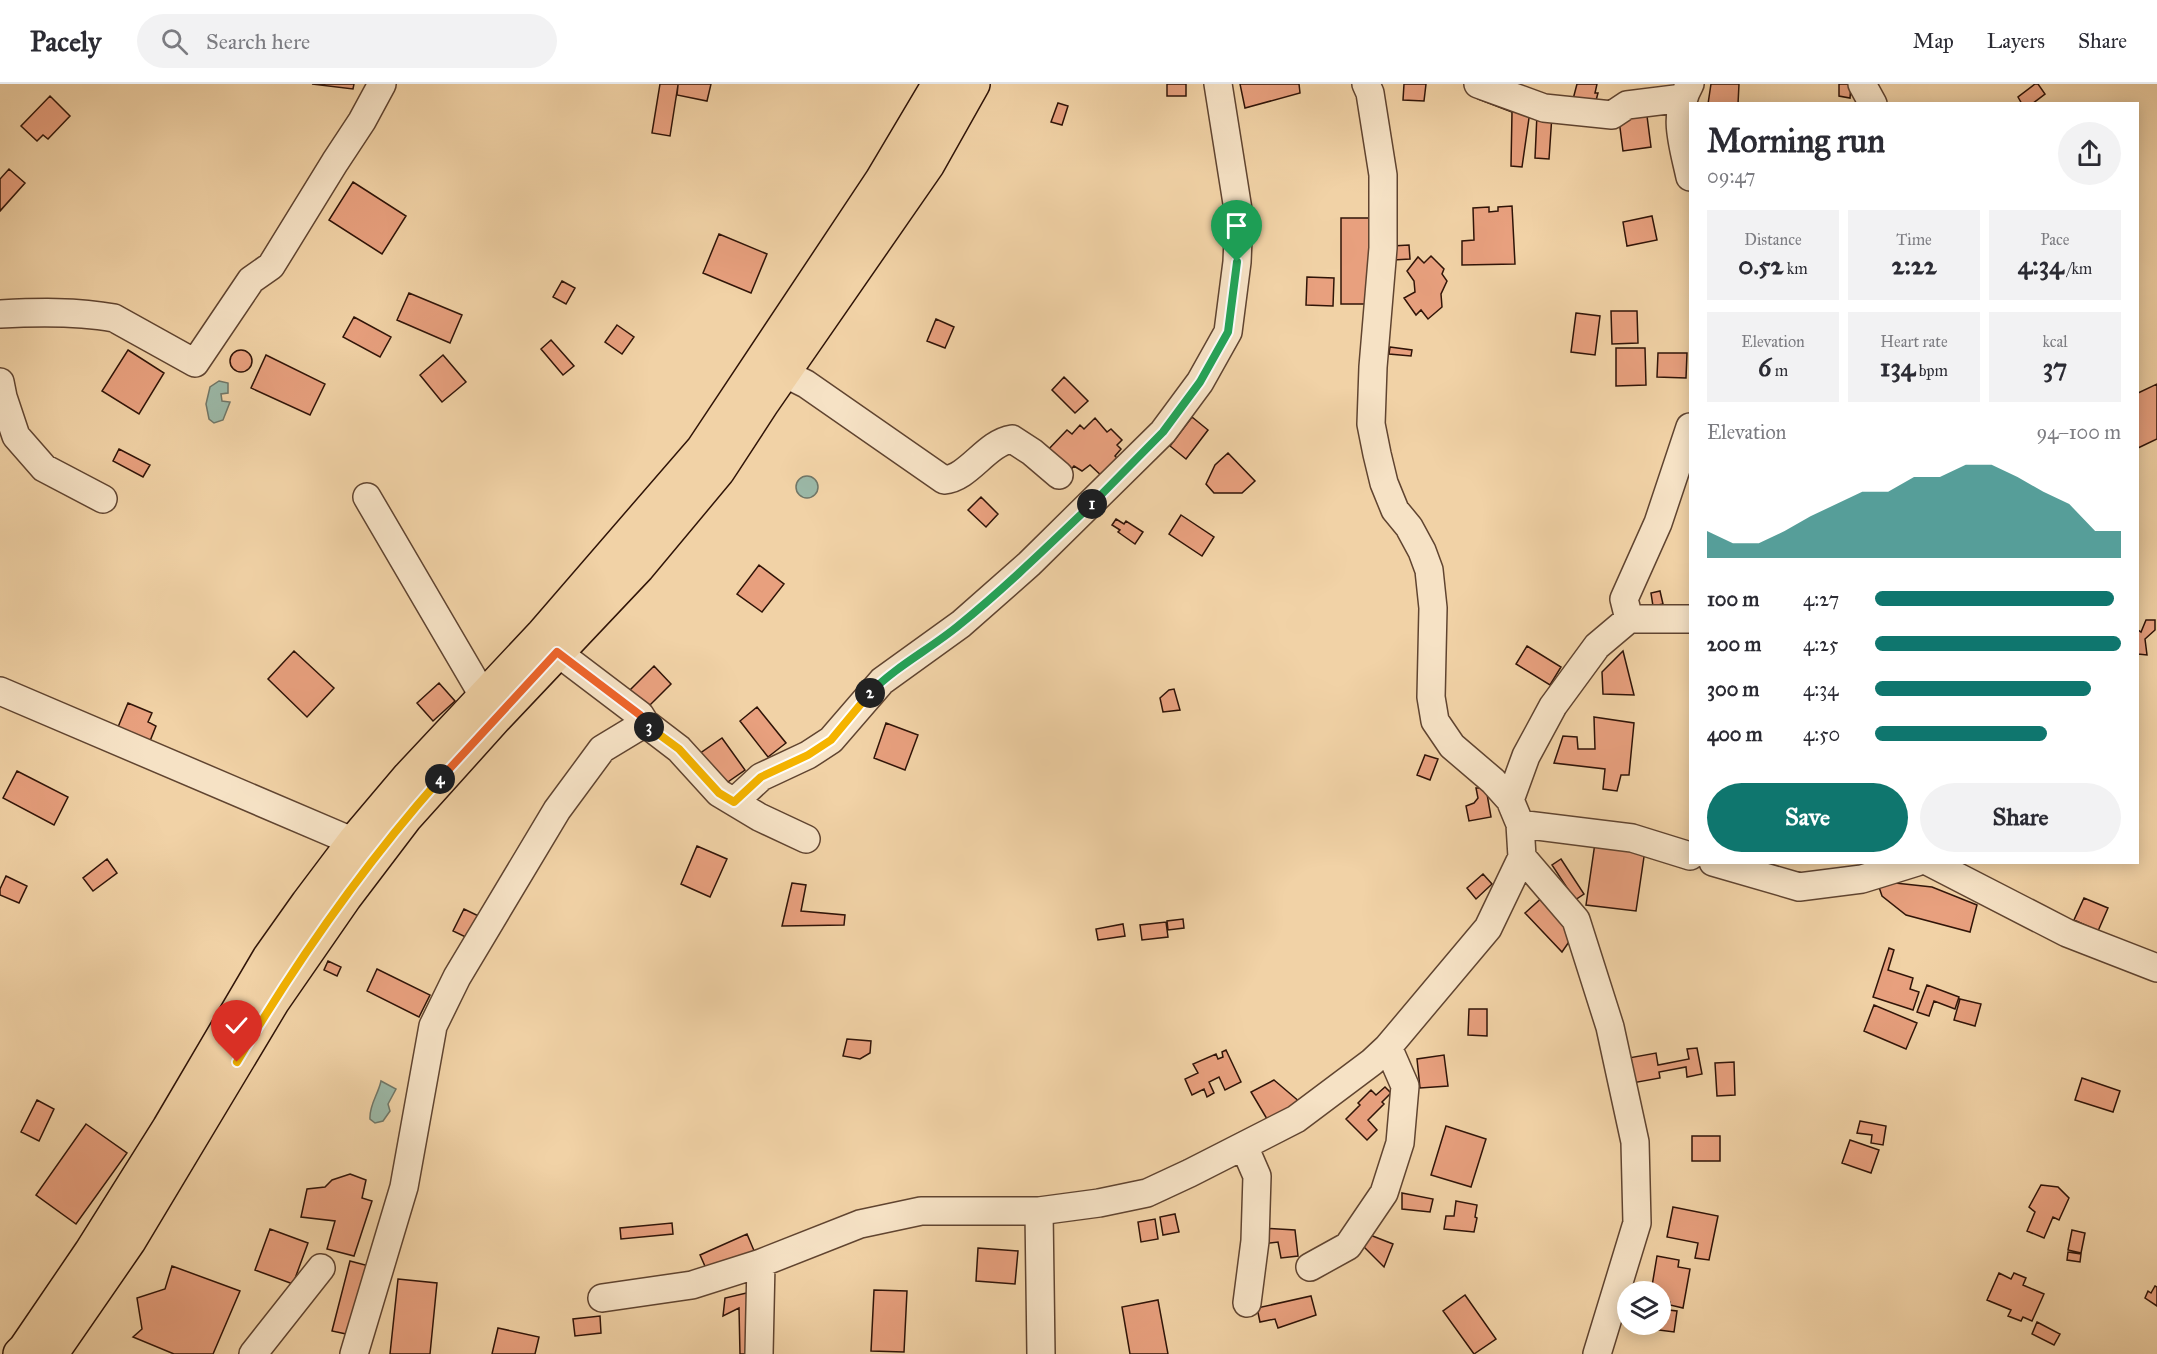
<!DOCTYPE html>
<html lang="en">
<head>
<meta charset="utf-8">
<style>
  :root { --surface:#fff; --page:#f2f2f3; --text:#2b2b33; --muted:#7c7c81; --line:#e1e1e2; --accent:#0f766e }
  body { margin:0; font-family:"IM FELL Great Primer",serif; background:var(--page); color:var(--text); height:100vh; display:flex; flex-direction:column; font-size:22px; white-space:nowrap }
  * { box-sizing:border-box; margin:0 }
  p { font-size:20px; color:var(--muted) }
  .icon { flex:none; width:33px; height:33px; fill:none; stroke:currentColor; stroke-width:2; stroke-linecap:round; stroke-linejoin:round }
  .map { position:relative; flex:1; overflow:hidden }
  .drawer { position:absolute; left:1689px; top:18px; width:450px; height:762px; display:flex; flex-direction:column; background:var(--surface); border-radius:0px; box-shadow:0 3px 15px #0003 }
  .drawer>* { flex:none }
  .tools { position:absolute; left:1617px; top:1197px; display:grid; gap:12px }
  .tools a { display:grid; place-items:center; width:54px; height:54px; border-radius:50%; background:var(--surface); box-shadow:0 3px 15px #0003; font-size:30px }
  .pin { position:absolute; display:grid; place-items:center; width:51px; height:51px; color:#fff; margin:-62px -26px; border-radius:50% 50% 50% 0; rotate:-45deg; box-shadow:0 0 6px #0007 }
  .pin .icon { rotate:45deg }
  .km { position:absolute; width:30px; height:30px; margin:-15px; border-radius:50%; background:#222; color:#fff; font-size:16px; line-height:30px; text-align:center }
  .round { display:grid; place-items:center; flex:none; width:63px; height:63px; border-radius:32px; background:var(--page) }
  .summary { display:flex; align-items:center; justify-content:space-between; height:102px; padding:0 18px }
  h1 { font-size:33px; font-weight:700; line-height:45px }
  .stats { display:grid; grid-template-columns:repeat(3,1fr); gap:9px; height:102px; padding:6px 18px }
  .stats div { display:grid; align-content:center; border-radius:0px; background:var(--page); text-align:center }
  .stats b { font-size:26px; font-weight:700 }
  .stats small { font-size:16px; font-weight:400 }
  .stats p { font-size:16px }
  .chart { height:168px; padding:12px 18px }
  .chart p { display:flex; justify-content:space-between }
  .chart svg { width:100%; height:108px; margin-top:6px; fill:var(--accent); opacity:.7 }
  .cta { display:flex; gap:12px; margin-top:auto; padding:12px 18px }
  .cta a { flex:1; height:69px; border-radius:36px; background:var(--accent); color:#fff; font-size:24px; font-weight:700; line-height:69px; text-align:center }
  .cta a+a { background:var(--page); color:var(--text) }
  ul { padding:0 18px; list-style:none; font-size:20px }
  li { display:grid; grid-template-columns:96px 72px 1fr; align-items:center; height:45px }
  li i { height:15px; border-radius:8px; background:var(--accent) }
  header { display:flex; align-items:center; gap:36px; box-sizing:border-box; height:84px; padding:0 30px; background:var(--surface); border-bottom:2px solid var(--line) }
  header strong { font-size:28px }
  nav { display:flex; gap:33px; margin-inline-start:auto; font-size:21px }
  .search { width:420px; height:54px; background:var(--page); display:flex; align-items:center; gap:15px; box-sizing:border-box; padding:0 21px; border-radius:33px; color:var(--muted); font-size:22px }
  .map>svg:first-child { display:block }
  .water { fill:#9bb8a7; stroke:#707667; stroke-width:1.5 }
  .building { fill:#e8a07e; stroke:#301408; stroke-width:1.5 }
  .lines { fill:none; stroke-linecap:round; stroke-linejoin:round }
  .minor-casing { stroke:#604430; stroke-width:30 }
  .major-casing { stroke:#301408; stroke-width:36 }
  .minor { stroke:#f6e2c5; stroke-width:27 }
  .major { stroke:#f1d2a6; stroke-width:33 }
  .split-1-casing { stroke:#fff; stroke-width:12 }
  .split-2-casing { stroke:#fff; stroke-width:12 }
  .split-3-casing { stroke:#fff; stroke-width:12 }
  .split-4-casing { stroke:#fff; stroke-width:12 }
  .split-5-casing { stroke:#fff; stroke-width:12 }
  .split-1 { stroke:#22a559; stroke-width:8 }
  .split-2 { stroke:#22a559; stroke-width:8 }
  .split-3 { stroke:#f5b400; stroke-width:8 }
  .split-4 { stroke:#f0652b; stroke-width:8 }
  .split-5 { stroke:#f5b400; stroke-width:8 }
</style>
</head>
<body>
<header>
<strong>Pacely</strong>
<div class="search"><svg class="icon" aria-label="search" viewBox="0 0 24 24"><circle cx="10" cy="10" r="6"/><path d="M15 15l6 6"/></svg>Search here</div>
<nav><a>Map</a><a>Layers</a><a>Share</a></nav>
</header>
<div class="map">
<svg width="2157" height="1270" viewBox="0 0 2157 1270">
  <rect width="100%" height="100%" fill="#f1d2a6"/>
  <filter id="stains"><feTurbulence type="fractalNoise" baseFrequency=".00333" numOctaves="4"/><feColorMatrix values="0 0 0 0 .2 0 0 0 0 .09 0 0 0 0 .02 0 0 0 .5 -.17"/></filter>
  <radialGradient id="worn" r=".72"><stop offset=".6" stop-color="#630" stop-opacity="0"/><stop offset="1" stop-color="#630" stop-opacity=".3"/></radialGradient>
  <path class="water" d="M 219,297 L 228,299 L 228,309 L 221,310 L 222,317 L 230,318 L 223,336 L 214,339 L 209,335 L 206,320 L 210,303 Z
    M796 403a11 11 0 1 1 22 0a11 11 0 1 1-22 0Z
    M 381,997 L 396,1005 L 388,1020 L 390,1027 L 383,1037 L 375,1039 L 370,1035 C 369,1021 378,1011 381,997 Z"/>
  <path class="building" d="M 312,0 L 354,0 L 353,5 Z
    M 660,0 L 711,0 L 707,17 L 677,11 L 678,1 L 670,52 L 652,49 Z
    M 1167,0 L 1186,0 L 1186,12 L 1167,12 Z
    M 1240,0 L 1299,0 L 1300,9 L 1245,24 Z
    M 1404,0 L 1426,0 L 1424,17 L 1403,16 Z
    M 1577,0 L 1597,0 L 1595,9 L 1598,9 L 1594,24 L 1572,19 Z
    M 1711,0 L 1739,0 L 1738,20 L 1708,20 Z
    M 1839,0 L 1851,0 L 1850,14 L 1839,12 Z
    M 2035,0 L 2038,0 L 2045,10 L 2032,20 L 2022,20 L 2018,13 Z
    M 1479,6 L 1530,27 L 1522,83 L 1511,82 L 1512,28 L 1478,15 Z
    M 50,12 L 70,32 L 48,55 L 43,51 L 37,57 L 21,42 Z
    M 1058,19 L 1068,22 L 1062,41 L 1051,38 Z
    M 1537,30 L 1552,31 L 1549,75 L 1535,74 Z
    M 1647,32 L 1651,63 L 1623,67 L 1619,36 Z
    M 9,85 L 25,99 L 0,127 L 0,95 Z
    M 353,98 L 406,132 L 382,170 L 329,136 Z
    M 1512,122 L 1515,180 L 1462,181 L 1462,157 L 1474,156 L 1473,124 L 1489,123 L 1489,128 L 1498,127 L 1498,123 Z
    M 1652,132 L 1657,156 L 1627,162 L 1623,138 Z
    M 1341,134 L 1370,134 L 1370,220 L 1341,220 Z
    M 719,150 L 767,170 L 751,209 L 703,189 Z
    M 1409,161 L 1410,175 L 1393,176 L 1392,162 Z
    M 1431,172 L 1444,185 L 1442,190 L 1447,197 L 1441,210 L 1442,223 L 1428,235 L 1421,226 L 1416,231 L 1404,214 L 1415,208 L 1414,197 L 1407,187 L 1418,173 L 1424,179 Z
    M 1307,193 L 1334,194 L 1333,222 L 1306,221 Z
    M 562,197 L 575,204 L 566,220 L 553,213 Z
    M 409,209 L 462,231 L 450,259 L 397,236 Z
    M 1611,227 L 1637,227 L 1638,259 L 1612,260 Z
    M 1576,229 L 1600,232 L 1595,271 L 1571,268 Z
    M 354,233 L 391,253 L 380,273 L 343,253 Z
    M 936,235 L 954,243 L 945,264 L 927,257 Z
    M 617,241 L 634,253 L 622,270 L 605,258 Z
    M 551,256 L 574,282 L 563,291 L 541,265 Z
    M 1390,263 L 1412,266 L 1411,272 L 1389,270 Z
    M 1616,264 L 1645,264 L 1646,301 L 1616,302 Z
    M230 277a11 11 0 1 1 22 0a11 11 0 1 1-22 0Z
    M 128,266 L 164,289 L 139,330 L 102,307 Z
    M 1658,269 L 1687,269 L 1686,294 L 1657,293 Z
    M 266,271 L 325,300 L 310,331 L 251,304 Z
    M 443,271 L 466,298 L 442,318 L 420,291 Z
    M 1064,293 L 1088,317 L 1075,329 L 1052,306 Z
    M 2157,300 L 2157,355 L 2138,364 L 2138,309 Z
    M 1192,333 L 1208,346 L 1186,375 L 1170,362 Z
    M 1095,334 L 1107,348 L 1111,345 L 1122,356 L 1117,361 L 1121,365 L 1115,372 L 1121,378 L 1105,395 L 1090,381 L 1082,387 L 1074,382 L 1067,390 L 1045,369 L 1067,346 L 1072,350 L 1080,341 L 1084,345 Z
    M 119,365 L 150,381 L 143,393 L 113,377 Z
    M 1228,369 L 1255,397 L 1242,409 L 1214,409 L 1206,400 L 1215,381 Z
    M 981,413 L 998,430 L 986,443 L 968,426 Z
    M 1181,431 L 1214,453 L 1202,472 L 1169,450 Z
    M 1116,435 L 1124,440 L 1126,437 L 1143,448 L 1135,460 L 1118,448 L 1120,446 L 1112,441 Z
    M 759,481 L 784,500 L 762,528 L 737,510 Z
    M 1660,507 L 1663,520 L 1653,522 L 1651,509 Z
    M 2146,536 L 2155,536 L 2155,546 L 2145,555 L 2147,571 L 2138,570 L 2138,546 L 2141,548 Z
    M 1527,562 L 1561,583 L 1550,601 L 1516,580 Z
    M 294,567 L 334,604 L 307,633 L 268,595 Z
    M 1623,567 L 1634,611 L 1603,610 L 1602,588 Z
    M 654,582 L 671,600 L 647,624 L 630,606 Z
    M 439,599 L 455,617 L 433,637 L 417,619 Z
    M 1174,605 L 1180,626 L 1163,628 L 1160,614 L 1169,606 Z
    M 128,619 L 152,629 L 148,638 L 156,642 L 150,657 L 118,643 Z
    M 757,623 L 786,659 L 768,673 L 740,637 Z
    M 1594,633 L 1634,639 L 1629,691 L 1621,691 L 1617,707 L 1603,705 L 1605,685 L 1554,679 L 1563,652 L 1577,653 L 1578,665 L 1595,665 Z
    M 886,639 L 918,651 L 905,686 L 874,674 Z
    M 722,654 L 745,686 L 722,702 L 699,670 Z
    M 1425,671 L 1438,675 L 1430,696 L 1417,691 Z
    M 17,687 L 68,713 L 54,741 L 3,714 Z
    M 1476,704 L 1486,704 L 1491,733 L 1469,737 L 1466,722 L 1474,719 L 1478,714 Z
    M 1595,759 L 1645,766 L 1636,827 L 1586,821 Z
    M 697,762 L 727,775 L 710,813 L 681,800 Z
    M 107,775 L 117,789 L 93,807 L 83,794 Z
    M 1561,775 L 1584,810 L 1575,816 L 1552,781 Z
    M 1483,790 L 1492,800 L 1476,815 L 1467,804 Z
    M 6,792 L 27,802 L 19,819 L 0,811 L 0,805 Z
    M 1877,797 L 1932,803 L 1977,821 L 1970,848 L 1906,831 L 1882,812 Z
    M 792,799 L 806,801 L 801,827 L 845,831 L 844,841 L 782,842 Z
    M 1545,811 L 1573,852 L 1562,868 L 1525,829 Z
    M 2084,814 L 2108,824 L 2098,847 L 2074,836 Z
    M 464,825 L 487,836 L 476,858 L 453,847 Z
    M 1183,835 L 1184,844 L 1168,846 L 1167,837 Z
    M 1166,838 L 1168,853 L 1142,856 L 1140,841 Z
    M 1123,840 L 1125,852 L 1098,856 L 1096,845 Z
    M 1889,864 L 1894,866 L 1888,886 L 1913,894 L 1910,905 L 1919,908 L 1913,926 L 1873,913 Z
    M 328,877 L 341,883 L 337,892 L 324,886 Z
    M 377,885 L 430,911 L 419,933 L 367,907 Z
    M 1927,901 L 1959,913 L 1955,925 L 1934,917 L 1929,932 L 1917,928 Z
    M 1960,915 L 1981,920 L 1975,942 L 1954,936 Z
    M 1874,921 L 1917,939 L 1906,965 L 1864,947 Z
    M 1469,925 L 1487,925 L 1487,952 L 1468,951 Z
    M 847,955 L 871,957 L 870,969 L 860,975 L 843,972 Z
    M 1697,964 L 1702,990 L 1687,993 L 1686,983 L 1659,988 L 1660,994 L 1627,1000 L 1623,975 L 1656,969 L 1658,981 L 1689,975 L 1687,965 Z
    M 1226,966 L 1241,998 L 1225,1006 L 1219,993 L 1209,998 L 1214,1009 L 1207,1013 L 1204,1005 L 1192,1011 L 1185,995 L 1198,989 L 1193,980 L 1216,970 L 1218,975 L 1223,973 L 1222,968 Z
    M 1444,971 L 1448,1002 L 1420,1004 L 1417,975 Z
    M 1734,978 L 1735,1011 L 1717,1012 L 1715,979 Z
    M 2082,994 L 2120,1007 L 2113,1028 L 2075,1016 Z
    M 1274,996 L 1301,1019 L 1267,1035 L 1251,1008 Z
    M 1385,1003 L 1391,1009 L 1382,1018 L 1384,1020 L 1368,1036 L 1377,1046 L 1367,1056 L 1346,1035 L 1360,1021 L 1358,1019 L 1371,1006 L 1376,1011 Z
    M 37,1016 L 54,1025 L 39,1057 L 21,1048 Z
    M 1860,1037 L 1886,1042 L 1883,1061 L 1871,1059 L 1872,1051 L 1857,1049 Z
    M 86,1040 L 127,1069 L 76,1140 L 36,1111 Z
    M 1446,1042 L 1486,1055 L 1471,1103 L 1431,1091 Z
    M 1692,1052 L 1720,1052 L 1720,1077 L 1692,1077 Z
    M 1850,1056 L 1879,1066 L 1871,1089 L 1842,1079 Z
    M 350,1090 L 366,1096 L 362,1114 L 372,1117 L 354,1172 L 327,1165 L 335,1137 L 301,1133 L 307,1105 L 325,1103 L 332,1096 Z
    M 2041,1101 L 2058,1103 L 2069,1114 L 2059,1136 L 2053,1133 L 2044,1154 L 2027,1147 L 2035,1128 L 2029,1123 Z
    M 1402,1109 L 1433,1115 L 1430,1128 L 1402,1125 Z
    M 1456,1117 L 1477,1121 L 1475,1133 L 1477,1134 L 1474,1148 L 1444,1145 L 1446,1132 L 1454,1132 Z
    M 1673,1123 L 1718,1132 L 1709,1176 L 1695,1174 L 1698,1159 L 1667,1153 Z
    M 1175,1130 L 1179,1148 L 1163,1151 L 1160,1133 Z
    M 1155,1135 L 1158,1155 L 1141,1158 L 1138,1138 Z
    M 672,1139 L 673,1150 L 621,1155 L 620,1144 Z
    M 1261,1144 L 1295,1146 L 1298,1172 L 1281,1174 L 1278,1158 L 1261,1160 Z
    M 270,1145 L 308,1159 L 293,1200 L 255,1186 Z
    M 2072,1146 L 2085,1149 L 2081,1169 L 2068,1166 Z
    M 1365,1149 L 1393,1160 L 1384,1183 L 1359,1158 Z
    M 747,1150 L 755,1169 L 708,1189 L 700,1171 Z
    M 978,1164 L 1018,1167 L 1015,1200 L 976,1197 Z
    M 2068,1168 L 2081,1170 L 2080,1178 L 2067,1176 Z
    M 1657,1172 L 1679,1176 L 1678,1183 L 1690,1185 L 1683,1224 L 1670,1221 L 1670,1218 L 1660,1216 L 1660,1208 L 1651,1208 Z
    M 350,1177 L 369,1182 L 351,1251 L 332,1247 Z
    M 172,1182 L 240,1207 L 213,1270 L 174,1270 L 133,1253 L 142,1245 L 137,1214 L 165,1205 Z
    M 1999,1189 L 2011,1195 L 2014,1189 L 2026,1194 L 2023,1201 L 2044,1210 L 2032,1237 L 2023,1233 L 2021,1237 L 2008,1232 L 2011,1226 L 1987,1216 Z
    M 398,1195 L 437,1199 L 430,1270 L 390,1270 Z
    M 2155,1202 L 2157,1203 L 2157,1222 L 2145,1214 L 2148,1207 L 2151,1209 Z
    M 874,1206 L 907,1207 L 904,1268 L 871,1267 Z
    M 755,1207 L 754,1270 L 740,1270 L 739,1224 L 723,1232 L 725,1214 Z
    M 1465,1211 L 1496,1255 L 1474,1270 L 1443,1227 Z
    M 1311,1212 L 1316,1231 L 1278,1244 L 1275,1235 L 1260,1238 L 1257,1224 Z
    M 1158,1216 L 1168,1270 L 1130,1270 L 1122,1223 Z
    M 1660,1225 L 1677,1227 L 1674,1248 L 1636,1243 L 1636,1240 L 1660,1240 Z
    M 600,1232 L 601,1249 L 575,1252 L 573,1235 Z
    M 2037,1238 L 2060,1250 L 2054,1261 L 2032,1250 Z
    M 498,1244 L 539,1253 L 535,1270 L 492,1270 Z"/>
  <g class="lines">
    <defs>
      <path id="minor" d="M 1366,0 L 1370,9 L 1383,91 L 1383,164 L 1373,283 L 1371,340 L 1377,370 L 1384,399 L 1395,426 L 1409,443 L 1422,467 L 1429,486 L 1433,524 L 1431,613 L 1435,637 L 1452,662 L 1493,697 L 1510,716
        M 1478,0 L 1544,24 L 1612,31 L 1627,21 L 1683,14
        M 1690,0 C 1672,32 1683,60 1690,93
        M 1862,0 L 1873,20
        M 0,230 C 37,228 77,227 114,234 L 195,279 L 251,196 L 271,182 L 335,78 L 362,37 L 382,0
        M 784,289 L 806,300 L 944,396 C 969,394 986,359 1012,355 L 1032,368 L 1059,391
        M 0,298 L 3,313 L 16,352 L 44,384 L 103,415
        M 367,413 L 484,613
        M 1629,535 L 1624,515 L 1658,439 L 1690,343
        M 1690,535 L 1629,535 L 1597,562 L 1553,622 L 1526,672 L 1510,716 L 1520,740 L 1632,754 L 1690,772
        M 0,607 L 354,758
        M 645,639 L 679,665 L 719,709 L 734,718
        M 1520,740 L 1522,773 L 1576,836 L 1610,943 L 1635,1058 L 1637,1139 L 1597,1270
        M 806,755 L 759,733 L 734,718 L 761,693 L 808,671 L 831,656 L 882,597 L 961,540 L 1029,480 L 1163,348 L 1200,298 L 1228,248 L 1237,178 L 1239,132 L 1218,0
        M 1713,778 L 1799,803 L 1862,795 L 1917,778
        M 1929,778 L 2067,849 L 2157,884
        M 1244,1062 L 1257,1092 L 1255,1157 L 1247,1219
        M 1310,1183 L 1348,1162 L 1384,1109 L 1400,1059 L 1405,1002 L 1388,963
        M 602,1214 L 692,1201 L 761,1179 L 860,1140 L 921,1127 L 1039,1127
        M 253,1270 L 321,1184
        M 354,1270 L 404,1103 L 433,942 L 457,893 L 557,726 L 602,665 L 645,639 L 640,631 L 557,568
        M 759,1270 L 761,1179
        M 1041,1270 L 1039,1127 L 1099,1119 L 1147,1109 L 1190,1089 L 1296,1035 L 1372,978 L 1388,963 L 1488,844 L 1522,773"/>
      <path id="major" d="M 20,1270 L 25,1265 L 91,1168 L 169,1044 L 269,874 L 308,819 L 354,758 L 409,693 L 543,550 L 703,365 L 882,96 L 939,0
        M 51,1270 L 129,1157 L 273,917 L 345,813 L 405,734 L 495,634 L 638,483 L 718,387 L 763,318 L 928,80 L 973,0"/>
    </defs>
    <use href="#minor" class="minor-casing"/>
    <use href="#major" class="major-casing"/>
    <use href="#minor" class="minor"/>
    <use href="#major" class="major"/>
  </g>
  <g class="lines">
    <defs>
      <path id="split-1" d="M 1092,420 L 1163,348 L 1200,298 L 1228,248 L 1237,178"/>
      <path id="split-2" d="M 870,609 C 895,583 930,565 958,542 C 1005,504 1048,462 1092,420"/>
      <path id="split-3" d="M 649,643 L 679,665 L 719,709 L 734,718 L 761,693 L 808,671 L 831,656 L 870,609"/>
      <path id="split-4" d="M 440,695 L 557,568 L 640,631 L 649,643"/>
      <path id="split-5" d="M 237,978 C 296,878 363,782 440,695"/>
    </defs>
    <use href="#split-1" class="split-1-casing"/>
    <use href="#split-2" class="split-2-casing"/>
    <use href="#split-3" class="split-3-casing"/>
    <use href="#split-4" class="split-4-casing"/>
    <use href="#split-5" class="split-5-casing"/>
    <use href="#split-1" class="split-1"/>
    <use href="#split-2" class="split-2"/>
    <use href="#split-3" class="split-3"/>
    <use href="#split-4" class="split-4"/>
    <use href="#split-5" class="split-5"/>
  </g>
  <rect width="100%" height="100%" filter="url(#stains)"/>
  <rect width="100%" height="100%" fill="url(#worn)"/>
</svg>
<div class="tools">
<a><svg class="icon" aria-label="layers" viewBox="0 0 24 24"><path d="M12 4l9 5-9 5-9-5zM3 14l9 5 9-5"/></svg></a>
</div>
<div class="pin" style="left:1237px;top:178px;background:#1e9e55"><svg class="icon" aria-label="arrive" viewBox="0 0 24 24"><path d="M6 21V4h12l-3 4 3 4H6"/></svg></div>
<div class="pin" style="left:237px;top:978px;background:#d93025"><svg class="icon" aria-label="check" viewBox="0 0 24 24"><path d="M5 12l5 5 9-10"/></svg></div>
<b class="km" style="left:1092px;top:420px">1</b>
<b class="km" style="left:870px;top:609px">2</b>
<b class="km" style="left:649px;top:643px">3</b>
<b class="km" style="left:440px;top:695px">4</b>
<section class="drawer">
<div class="summary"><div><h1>Morning run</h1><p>09:47</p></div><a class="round"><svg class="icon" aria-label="share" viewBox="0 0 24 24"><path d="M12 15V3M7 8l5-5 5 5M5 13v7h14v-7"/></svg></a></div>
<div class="stats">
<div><p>Distance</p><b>0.52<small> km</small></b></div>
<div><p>Time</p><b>2:22</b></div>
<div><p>Pace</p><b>4:34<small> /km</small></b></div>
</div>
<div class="stats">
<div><p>Elevation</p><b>6<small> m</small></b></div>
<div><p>Heart rate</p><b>134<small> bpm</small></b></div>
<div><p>kcal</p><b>37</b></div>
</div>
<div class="chart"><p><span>Elevation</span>94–100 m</p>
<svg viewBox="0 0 160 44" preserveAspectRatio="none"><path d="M0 44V33L10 38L20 38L30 33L40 27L50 22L60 17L70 17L80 11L90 11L100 6L110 6L120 11L130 17L140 22L150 33L160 33V44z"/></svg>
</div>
<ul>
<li><b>100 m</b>4:27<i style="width:97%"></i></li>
<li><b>200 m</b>4:25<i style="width:100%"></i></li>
<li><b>300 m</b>4:34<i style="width:88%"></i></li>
<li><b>400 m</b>4:50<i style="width:70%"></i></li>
</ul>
<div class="cta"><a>Save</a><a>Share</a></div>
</section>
</div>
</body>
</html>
